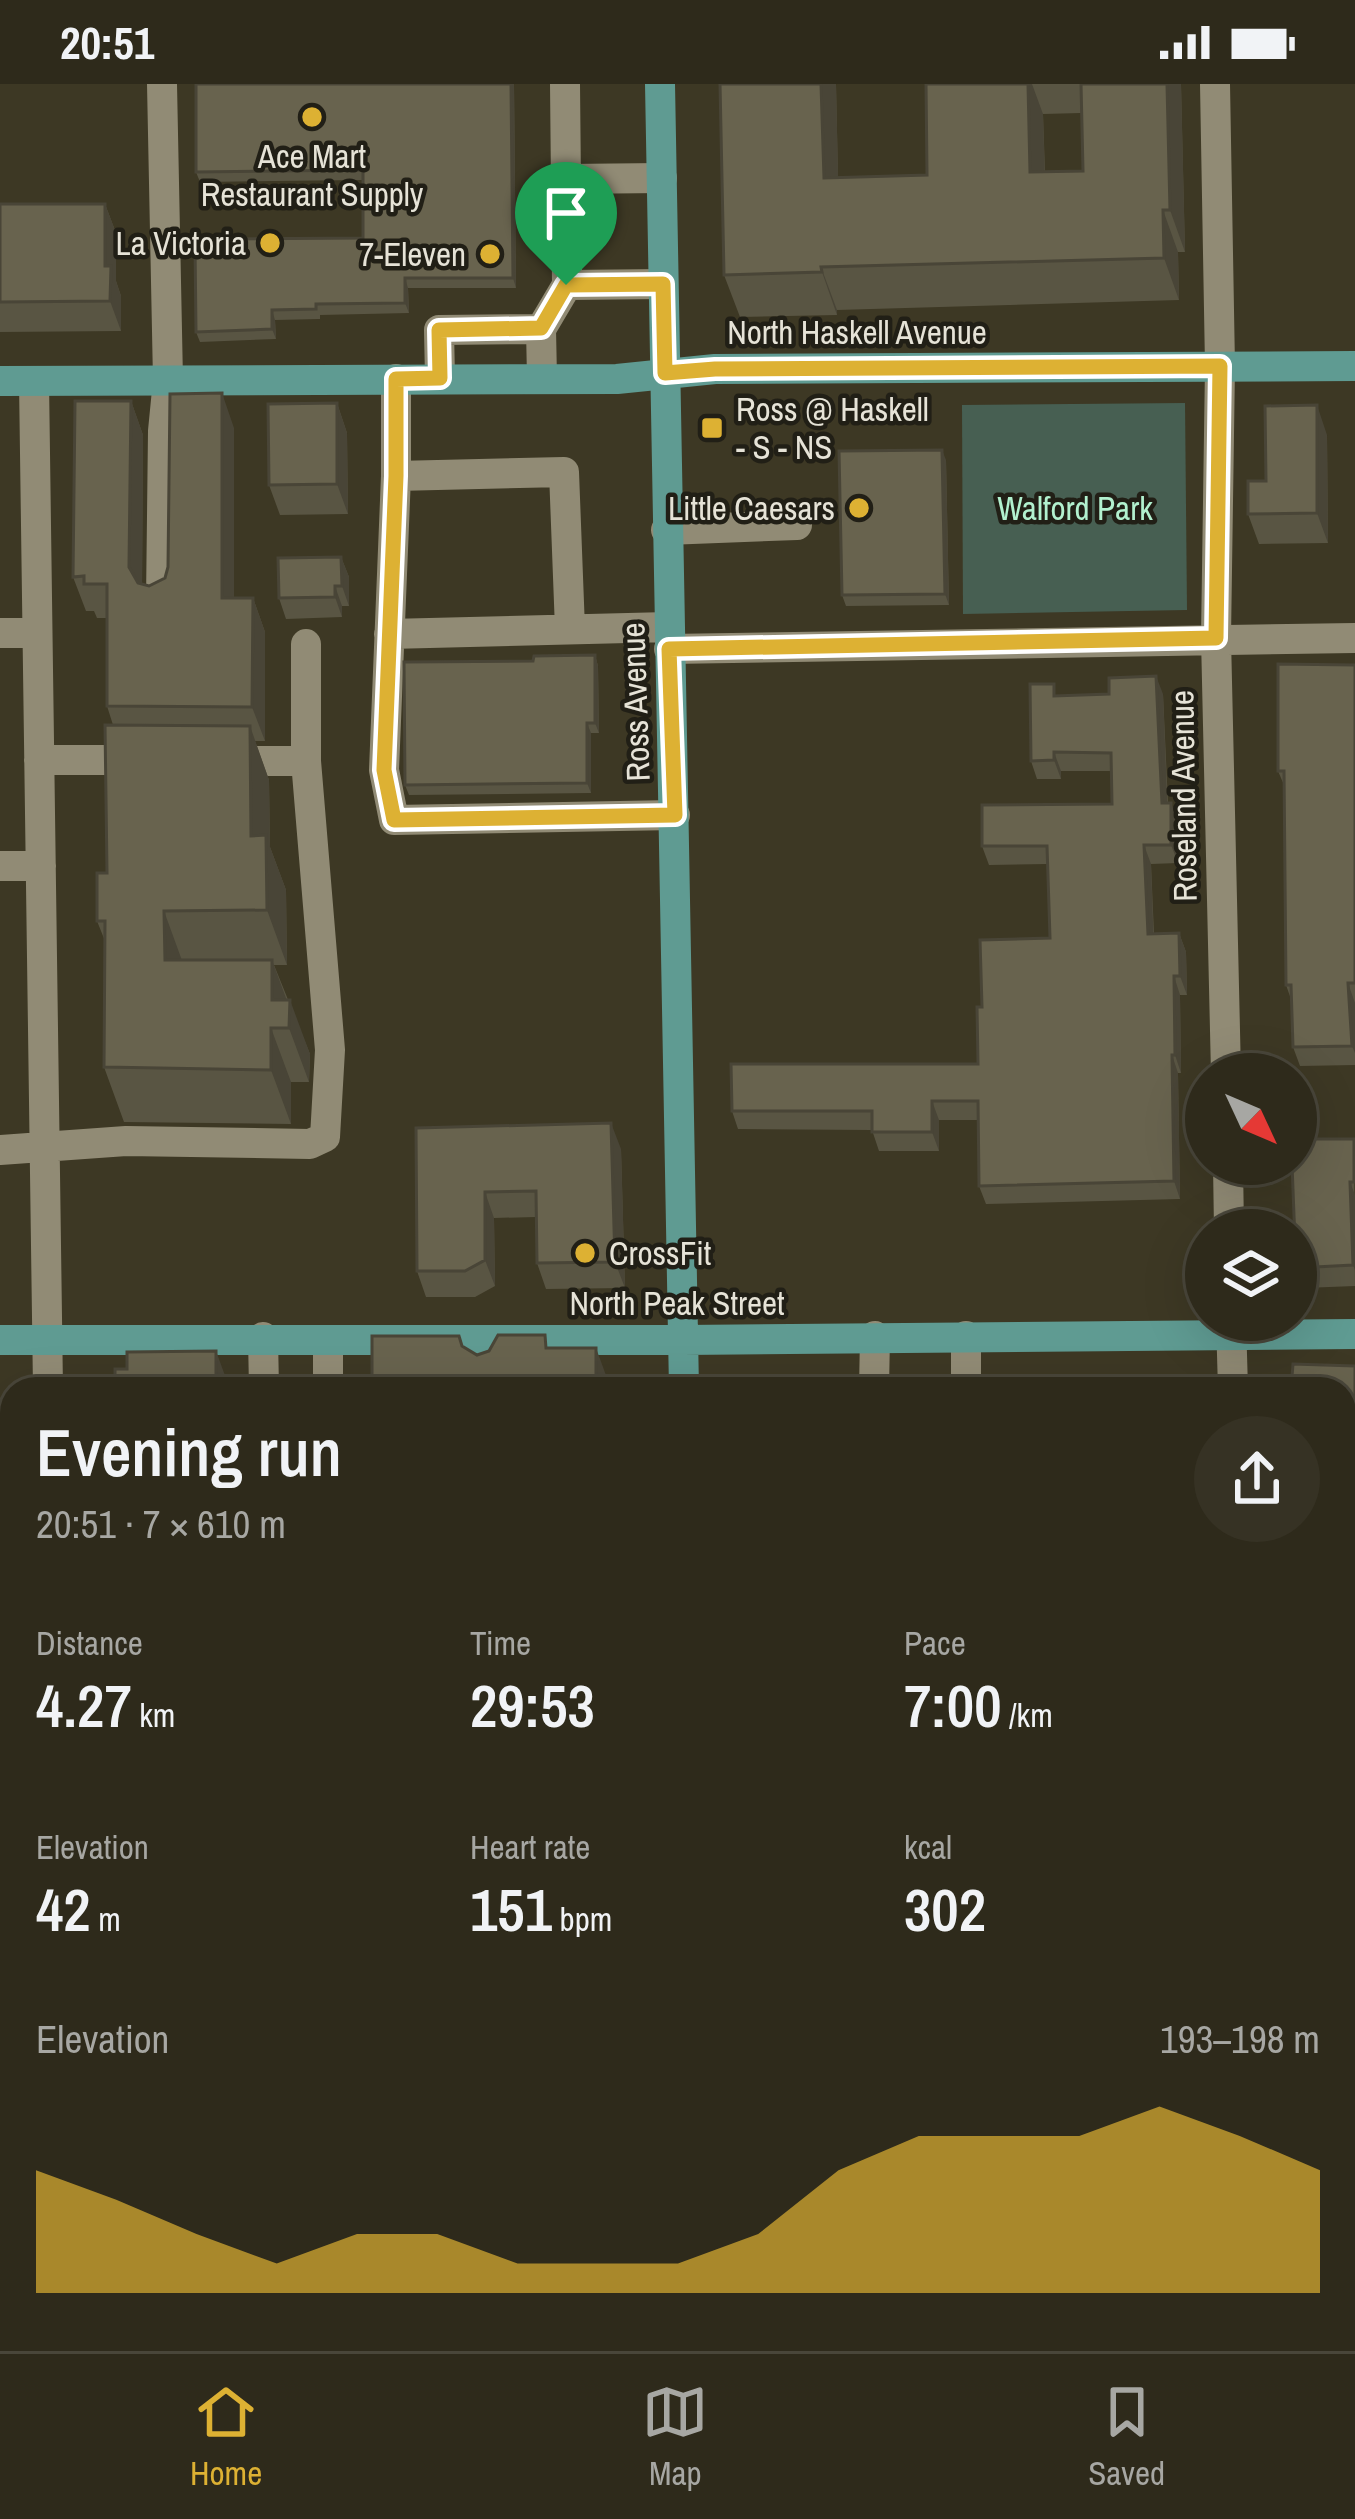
<!DOCTYPE html>
<html lang="en">
<head>
<meta charset="utf-8">
<style>
  :root { --surface:#2e2a1b; --page:#363224; --text:#f1f3f6; --muted:#a7a7a3; --line:#49463a; --accent:#ddb133 }
  body { margin:0; font-family:"Archivo Narrow",sans-serif; background:var(--page); color:var(--text); height:100vh; display:flex; flex-direction:column; font-size:45px; white-space:nowrap }
  * { box-sizing:border-box; margin:0 }
  p { font-size:39px; color:var(--muted) }
  .icon { flex:none; width:66px; height:66px; fill:none; stroke:currentColor; stroke-width:2; stroke-linecap:round; stroke-linejoin:round }
  .map { position:relative; flex:1; overflow:hidden }
  .sheet { position:absolute; left:0px; top:1293px; width:1356px; height:975px; display:flex; flex-direction:column; background:var(--surface); border-radius:36px 36px 0 0; box-shadow:0 12px 48px #0002,0 0 0 3px var(--line) }
  .sheet>* { flex:none }
  .needle { width:78px; rotate:134deg }
  .controls { position:absolute; left:1185px; top:969px; display:grid; gap:24px }
  .controls a { display:grid; place-items:center; width:132px; height:132px; border-radius:50%; background:var(--surface); box-shadow:0 12px 48px #0002,0 0 0 3px var(--line); font-size:60px }
  .pin { position:absolute; display:grid; place-items:center; width:102px; height:102px; color:#fff; margin:-123px -51px; border-radius:50% 50% 50% 0; rotate:-45deg; box-shadow:0 0 12px #0007 }
  .pin .icon { rotate:45deg }
  .round { display:grid; place-items:center; flex:none; width:126px; height:126px; border-radius:63px; background:var(--page) }
  .summary { display:flex; align-items:center; justify-content:space-between; height:204px; padding:0 36px }
  h1 { font-size:66px; font-weight:600; line-height:90px }
  .figures { display:grid; grid-template-columns:repeat(3,1fr); gap:18px; height:204px; padding:12px 36px }
  .figures div { display:grid; align-content:center }
  .figures b { font-size:60px; font-weight:600 }
  .figures small { font-size:33px; font-weight:400 }
  .figures p { font-size:33px }
  .chart { height:336px; padding:24px 36px }
  .chart p { display:flex; justify-content:space-between }
  .chart svg { width:100%; height:216px; margin-top:12px; fill:var(--accent); opacity:.7 }
  .status { display:flex; justify-content:space-between; align-items:center; height:84px; padding:0 60px; background:var(--surface); direction:ltr }
  .status svg { height:33px; fill:currentColor }
  .dock { display:flex; justify-content:space-around; align-items:center; height:168px; border-top:3px solid var(--line); background:var(--surface); font-size:33px; color:var(--muted) }
  .dock a { display:grid; justify-items:center; gap:6px }
  .dock .selected { color:var(--accent) }
  .map>svg:first-child { display:block }
  .green { fill:#475f52 }
  .lines { fill:none; stroke-linecap:round; stroke-linejoin:round }
  .minor { stroke:#918b75; stroke-width:30 }
  .major { stroke:#5f9b92; stroke-width:30 }
  .wall { fill:#595543; fill-rule:evenodd }
  .shaded-wall { fill:#494537 }
  .building { fill:#68634e; stroke:#494537; stroke-width:3 }
  .route-casing { stroke:#fff; stroke-width:24 }
  .route { stroke:#ddb133; stroke-width:15 }
  .poi-dot { fill:#ddb133; stroke:#211f16; stroke-width:4.5 }
  .labels { text-anchor:middle; dominant-baseline:central; stroke-width:9; stroke-linejoin:round; paint-order:stroke }
  .poi-label { font-size:33px; fill:#e6e3d7; stroke:#211f16; text-anchor:end }
  .street-label { font-size:33px; fill:#e6e3d7; stroke:#211f16 }
  .park-label { font-size:33px; fill:#b2f1cf; stroke:#211f16 }
</style>
</head>
<body>
<div class="status"><b>20:51</b><svg viewBox="0 0 49 12"><path d="M0 12V9h3v3zM5 12V6h3v6zM10 12V3h3v9zM15 12V0h3v12zM26 1h20v11H26zM47 4h2v5h-2z"/></svg></div>
<div class="map">
<svg width="1355" height="2267" viewBox="0 0 1355 2267">
  <rect width="100%" height="100%" fill="#3d3824"/>
  <path class="green" d="M 1185,319 L 1187,526 L 963,530 L 962,321 Z"/>
  <g class="lines">
    <path class="minor" d="M 1215,0 L 1220,282 L 1216,554 L 1226,990
      M 566,95 L 662,94
      M 567,201 L 663,200
      M 440,294 L 439,246 L 541,245
      M 542,294 L 541,245 L 567,201 L 565,0
      M 396,295 L 396,392 L 384,686 L 394,736 L 675,731
      M 34,297 L 48,1305
      M 396,392 L 564,388 L 570,545
      M 666,446 L 797,441
      M 161,517 L 163,347 L 168,296 L 162,0
      M 0,549 L 37,549
      M 389,550 L 668,543
      M 669,565 L 1355,554
      M 39,676 L 141,676
      M 225,677 L 306,677 L 306,560
      M 0,782 L 41,782
      M 0,1066 L 126,1057 L 310,1060 L 325,1053 L 330,966 L 306,677
      M 1228,1080 L 1229,1146
      M 1231,1236 L 1233,1305
      M 263,1253 L 264,1305
      M 328,1256 L 328,1305
      M 874,1305 L 875,1252
      M 966,1305 L 966,1252
      M 0,1760 L 12,1760
      M 1344,1777 L 1355,1777
      M 0,2262 L 1355,2265"/>
    <path class="major" d="M 660,0 L 684,1305
      M 0,297 L 617,295 L 715,285 L 1355,282
      M 0,1256 L 683,1256 L 1355,1250
      M 687,2256 L 687,2267"/>
  </g>
  <path class="wall" d="M 514,0 L 516,204 L 408,204 L 409,229 L 320,231 L 320,235 L 275,236 L 276,255 L 200,258 L 196,248 L 233,160 L 363,154 L 363,96 L 200,98 L 196,88 Z
    M 720,0 L 836,0 L 838,93 L 927,91 L 926,0 L 1181,0 L 1185,168 L 1178,168 L 1179,216 L 837,226 L 837,231 L 740,233 L 724,191 ZM 1081,29 L 1083,87 L 1045,88 L 1043,30 Z
    M 0,120 L 105,120 L 116,149 L 116,197 L 121,212 L 121,247 L 0,248 Z
    M 131,317 L 143,351 L 142,500 L 149,502 L 165,494 L 234,344 L 234,514 L 253,514 L 265,548 L 265,657 L 255,657 L 269,696 L 270,763 L 286,806 L 287,881 L 274,881 L 310,970 L 309,998 L 291,998 L 291,1040 L 124,1038 L 104,983 L 105,857 L 97,837 L 107,789 L 113,641 L 107,622 L 107,534 L 97,534 L 94,527 L 86,527 L 73,493 Z
    M 337,319 L 347,349 L 348,430 L 280,431 L 269,401 Z
    M 1327,351 L 1328,459 L 1259,460 L 1248,430 L 1266,397 Z
    M 946,376 L 949,521 L 846,522 L 842,511 Z
    M 341,473 L 349,493 L 349,522 L 342,522 L 342,533 L 286,535 L 279,514 Z
    M 595,571 L 598,582 L 599,649 L 591,649 L 591,709 L 409,711 L 405,701 L 533,577 Z
    M 1355,581 L 1355,981 L 1300,982 L 1293,963 L 1292,918 L 1286,901 L 1284,701 L 1278,687 Z
    M 1163,610 L 1168,719 L 1178,738 L 1178,779 L 1151,780 L 1154,850 L 1179,849 L 1186,868 L 1187,911 L 1180,911 L 1181,989 L 1178,989 L 1180,1115 L 986,1120 L 979,1102 L 978,1036 L 939,1036 L 939,1067 L 879,1067 L 872,1046 L 738,1045 L 732,1027 L 978,980 L 982,923 L 1050,854 L 1047,780 L 989,781 L 982,762 L 1112,720 L 1111,687 L 1061,687 L 1061,695 L 1037,695 L 1031,677 L 1058,612 Z
    M 416,1044 L 621,1065 L 625,1204 L 546,1205 L 537,1179 L 536,1133 L 494,1134 L 495,1202 L 475,1213 L 426,1213 L 417,1187 Z
    M 1354,1055 L 1355,1202 L 1304,1204 L 1296,1184 Z
    M 1355,1282 L 1355,1547 L 1344,1547 L 1344,1305 Z
    M 1344,1665 L 1355,1665 L 1355,1724 L 1344,1723 Z
    M 1344,1809 L 1355,1809 L 1355,2003 L 1344,2003 Z"/>
  <path class="shaded-wall" d="M 511,0 L 514,0 L 516,204 L 513,194 Z
    M 821,0 L 836,0 L 839,136 L 824,94 Z
    M 1028,0 L 1032,0 L 1043,30 L 1046,131 L 1030,88 Z
    M 1167,0 L 1181,0 L 1185,168 L 1170,126 Z
    M 105,120 L 116,149 L 116,197 L 121,212 L 121,247 L 110,217 L 105,182 Z
    M 1163,126 L 1178,168 L 1179,216 L 1164,174 Z
    M 821,183 L 837,226 L 837,231 L 822,188 Z
    M 405,194 L 408,204 L 409,229 L 405,219 Z
    M 272,226 L 275,236 L 276,255 L 272,245 Z
    M 222,309 L 234,344 L 234,548 L 222,514 Z
    M 131,317 L 143,351 L 142,517 L 129,483 Z
    M 337,319 L 347,349 L 348,430 L 337,400 Z
    M 1317,321 L 1327,351 L 1328,459 L 1317,429 Z
    M 942,366 L 946,376 L 949,521 L 945,510 Z
    M 341,473 L 349,493 L 349,522 L 342,502 Z
    M 335,502 L 342,522 L 342,533 L 335,513 Z
    M 253,514 L 265,548 L 265,657 L 252,623 Z
    M 595,571 L 598,582 L 599,649 L 595,639 Z
    M 1156,592 L 1163,610 L 1168,738 L 1162,719 Z
    M 587,639 L 591,649 L 591,709 L 587,699 Z
    M 250,642 L 269,696 L 270,763 L 286,806 L 287,881 L 267,826 L 251,752 Z
    M 1054,668 L 1061,687 L 1061,695 L 1054,676 Z
    M 1171,719 L 1178,738 L 1178,779 L 1171,761 Z
    M 1144,761 L 1151,780 L 1154,869 L 1148,850 Z
    M 164,827 L 184,882 L 165,876 Z
    M 1179,849 L 1186,868 L 1187,911 L 1180,892 Z
    M 272,876 L 290,925 L 290,916 L 310,970 L 309,998 L 289,944 L 272,916 Z
    M 1174,892 L 1180,911 L 1181,989 L 1175,971 Z
    M 1348,899 L 1355,919 L 1355,969 L 1352,962 Z
    M 271,944 L 291,998 L 291,1040 L 271,986 Z
    M 1172,971 L 1178,989 L 1180,1115 L 1174,1097 Z
    M 932,1017 L 939,1036 L 939,1067 L 932,1048 Z
    M 611,1039 L 621,1065 L 625,1204 L 615,1178 Z
    M 1350,1098 L 1355,1111 L 1355,1186 L 1353,1181 Z
    M 485,1108 L 494,1134 L 495,1202 L 485,1176 Z
    M 596,1264 L 611,1305 L 596,1305 Z
    M 216,1267 L 227,1297 L 227,1305 L 216,1305 Z
    M 1350,1510 L 1355,1525 L 1355,1541 L 1350,1527 Z"/>
  <path class="building" d="M 196,0 L 511,0 L 513,194 L 405,194 L 405,219 L 316,220 L 316,225 L 272,226 L 272,245 L 196,248 L 195,161 L 233,160 L 233,155 L 363,154 L 363,86 L 196,88 Z
    M 720,0 L 821,0 L 824,94 L 927,91 L 926,0 L 1028,0 L 1030,88 L 1083,87 L 1081,0 L 1167,0 L 1170,126 L 1163,126 L 1164,174 L 821,183 L 822,188 L 724,191 Z
    M 0,120 L 105,120 L 105,182 L 111,182 L 110,217 L 0,218 Z
    M 222,309 L 222,514 L 253,514 L 252,623 L 107,622 L 107,500 L 84,500 L 84,492 L 73,493 L 75,317 L 131,317 L 129,483 L 138,499 L 149,502 L 165,494 L 168,483 L 170,310 Z
    M 337,319 L 337,400 L 269,401 L 268,320 Z
    M 1317,321 L 1317,429 L 1248,430 L 1248,397 L 1266,397 L 1265,322 Z
    M 942,366 L 945,510 L 842,511 L 839,367 Z
    M 341,473 L 342,502 L 335,502 L 335,513 L 279,514 L 278,474 Z
    M 595,571 L 595,639 L 587,639 L 587,699 L 405,701 L 404,578 L 533,577 L 534,572 Z
    M 1278,580 L 1355,581 L 1355,899 L 1348,899 L 1352,962 L 1293,963 L 1291,901 L 1286,901 L 1284,687 L 1278,687 Z
    M 1156,592 L 1162,719 L 1171,719 L 1171,761 L 1144,761 L 1148,850 L 1179,849 L 1180,892 L 1174,892 L 1175,971 L 1172,971 L 1174,1097 L 979,1102 L 978,1017 L 932,1017 L 932,1048 L 872,1048 L 872,1027 L 732,1027 L 731,980 L 978,980 L 977,923 L 982,923 L 980,856 L 1050,854 L 1047,762 L 982,762 L 982,721 L 1112,720 L 1111,669 L 1054,668 L 1054,676 L 1031,677 L 1030,600 L 1054,600 L 1054,612 L 1109,610 L 1109,594 Z
    M 105,641 L 250,642 L 251,752 L 266,751 L 267,826 L 164,827 L 165,876 L 272,876 L 272,916 L 290,916 L 289,944 L 271,944 L 271,986 L 104,983 L 105,837 L 97,837 L 97,789 L 107,789 Z
    M 611,1039 L 615,1178 L 537,1179 L 536,1107 L 485,1108 L 485,1176 L 465,1187 L 417,1187 L 416,1044 Z
    M 1296,1055 L 1354,1055 L 1354,1098 L 1350,1098 L 1353,1181 L 1296,1184 L 1292,1080 L 1296,1080 Z
    M 498,1251 L 545,1251 L 546,1264 L 596,1264 L 596,1305 L 372,1305 L 372,1252 L 459,1252 L 462,1262 L 477,1271 L 489,1267 Z
    M 216,1267 L 216,1305 L 115,1305 L 115,1285 L 127,1285 L 127,1268 Z
    M 1293,1280 L 1355,1282 L 1355,1510 L 1350,1510 L 1350,1527 L 1344,1527 L 1344,1305 L 1291,1305 Z
    M 1135,1301 L 1135,1305 L 1112,1305 L 1112,1304 Z
    M 1344,1665 L 1355,1665 L 1355,1703 L 1344,1703 Z
    M 1344,1809 L 1355,1809 L 1355,1983 L 1344,1983 Z"/>
  <g class="lines">
    <defs>
      <path id="route" d="M 663,200 L 665,289 L 715,285 L 1220,282 L 1216,554 L 669,565 L 675,731 L 394,736 L 384,686 L 396,392 L 396,295 L 440,294 L 439,246 L 541,244 L 566,201 Z"/>
    </defs>
    <use href="#route" class="route-casing"/>
    <use href="#route" class="route"/>
  </g>
  <g class="poi-dot">
    <circle cx="312" cy="33" r="12"/>
    <circle cx="270" cy="159" r="12"/>
    <circle cx="490" cy="170" r="12"/>
    <rect x="700" y="332" width="24" height="24" rx="6"/>
    <circle cx="859" cy="424" r="12"/>
    <circle cx="585" cy="1169" r="12"/>
  </g>
  <g class="labels">
    <g class="poi-label">
      <text x="312" y="72" text-anchor="middle">Ace Mart<tspan x="312" dy="38">Restaurant Supply</tspan></text>
      <text x="246" y="159">La Victoria</text>
      <text x="466" y="170">7-Eleven</text>
      <text x="736" y="325" text-anchor="start">Ross @ Haskell<tspan x="736" dy="38">- S - NS</tspan></text>
      <text x="835" y="424">Little Caesars</text>
      <text x="609" y="1169" text-anchor="start">CrossFit</text>
    </g>
    <g class="street-label">
      <text x="857" y="248">North Haskell Avenue</text>
      <text transform="translate(635 618) rotate(-92)">Ross Avenue</text>
      <text transform="translate(1183 712) rotate(-91)">Roseland Avenue</text>
      <text x="677" y="1219">North Peak Street</text>
    </g>
    <g class="park-label">
      <text x="1075" y="424">Walford Park</text>
    </g>
  </g>
</svg>
<div class="controls">
<a><svg class="needle" viewBox="-14 -14 28 28"><path d="M0-13l5 13h-10z" fill="#e53935"/><path d="M0 13l5-13h-10z" fill="#a7a7a3"/></svg></a>
<a><svg class="icon" aria-label="layers" viewBox="0 0 24 24"><path d="M12 4l9 5-9 5-9-5zM3 14l9 5 9-5"/></svg></a>
</div>
<div class="pin" style="left:566px;top:201px;background:#1e9e55"><svg class="icon" aria-label="arrive" viewBox="0 0 24 24"><path d="M6 21V4h12l-3 4 3 4H6"/></svg></div>
<section class="sheet">
<div class="summary"><div><h1>Evening run</h1><p>20:51 · 7 × 610 m</p></div><a class="round"><svg class="icon" aria-label="share" viewBox="0 0 24 24"><path d="M12 15V3M7 8l5-5 5 5M5 13v7h14v-7"/></svg></a></div>
<div class="figures">
<div><p>Distance</p><b>4.27<small> km</small></b></div>
<div><p>Time</p><b>29:53</b></div>
<div><p>Pace</p><b>7:00<small> /km</small></b></div>
</div>
<div class="figures">
<div><p>Elevation</p><b>42<small> m</small></b></div>
<div><p>Heart rate</p><b>151<small> bpm</small></b></div>
<div><p>kcal</p><b>302</b></div>
</div>
<div class="chart"><p><span>Elevation</span>193–198 m</p>
<svg viewBox="0 0 160 44" preserveAspectRatio="none"><path d="M0 44V19L10 25L20 32L30 38L40 32L50 32L60 38L70 38L80 38L90 32L100 19L110 12L120 12L130 12L140 6L150 12L160 19V44z"/></svg>
</div>
</section>
</div>
<nav class="dock">
<a class="selected"><svg class="icon" aria-label="home" viewBox="0 0 24 24"><path d="M3 11l9-7 9 7M6 9v11h12V9"/></svg>Home</a>
<a><svg class="icon" aria-label="map" viewBox="0 0 24 24"><path d="M3 6l6-2 6 2 6-2v14l-6 2-6-2-6 2zM9 4v14M15 6v14"/></svg>Map</a>
<a><svg class="icon" aria-label="saved" viewBox="0 0 24 24"><path d="M7 4h10v16l-5-4-5 4z"/></svg>Saved</a>
</nav>
</body>
</html>
